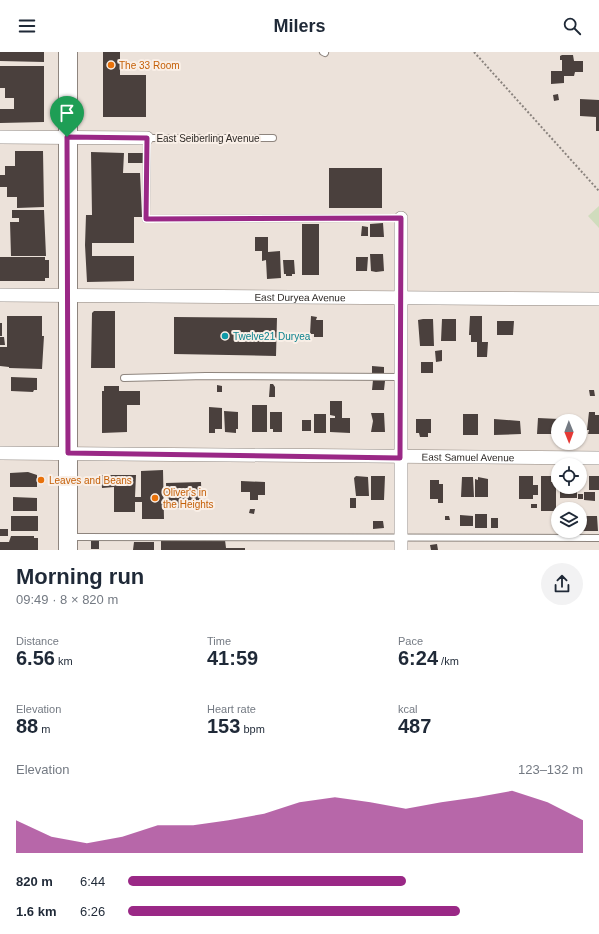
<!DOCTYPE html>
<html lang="en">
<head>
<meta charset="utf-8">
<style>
  :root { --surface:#fff; --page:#f2f2f3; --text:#1f2937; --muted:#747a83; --accent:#9a2886 }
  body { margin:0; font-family:Helvetica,sans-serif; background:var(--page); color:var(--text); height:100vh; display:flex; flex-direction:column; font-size:15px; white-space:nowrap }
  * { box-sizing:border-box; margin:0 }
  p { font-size:13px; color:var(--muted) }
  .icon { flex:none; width:22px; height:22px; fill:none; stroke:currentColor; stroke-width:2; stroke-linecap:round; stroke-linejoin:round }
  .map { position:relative; height:498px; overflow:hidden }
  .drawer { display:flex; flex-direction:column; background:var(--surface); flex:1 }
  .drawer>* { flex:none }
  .needle { width:26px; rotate:179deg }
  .buttons { position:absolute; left:551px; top:362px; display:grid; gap:8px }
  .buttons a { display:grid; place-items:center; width:36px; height:36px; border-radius:50%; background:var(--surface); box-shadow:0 1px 3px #0004; font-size:20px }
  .pin { position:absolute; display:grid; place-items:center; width:34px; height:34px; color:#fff; margin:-41px -17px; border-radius:50% 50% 50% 0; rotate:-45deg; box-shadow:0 0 4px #0007 }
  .pin .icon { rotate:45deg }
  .round { display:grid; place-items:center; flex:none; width:42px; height:42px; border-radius:21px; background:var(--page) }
  .headline { display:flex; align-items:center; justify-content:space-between; height:68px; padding:0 16px }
  h1 { font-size:22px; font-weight:800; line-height:30px }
  .stats { display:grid; grid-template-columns:repeat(3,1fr); gap:6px; height:68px; padding:4px 16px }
  .stats div { display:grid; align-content:center }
  .stats b { font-size:20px; font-weight:800 }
  .stats small { font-size:11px; font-weight:400 }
  .stats p { font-size:11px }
  .chart { height:112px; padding:8px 16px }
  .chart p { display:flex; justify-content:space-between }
  .chart svg { width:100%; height:72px; margin-top:4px; fill:var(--accent); opacity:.7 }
  ul { padding:0 16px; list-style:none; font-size:13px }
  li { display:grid; grid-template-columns:64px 48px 1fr; align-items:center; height:30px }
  li i { height:10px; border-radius:5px; background:var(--accent) }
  header { display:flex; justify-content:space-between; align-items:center; height:52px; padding:0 16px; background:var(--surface); font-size:18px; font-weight:800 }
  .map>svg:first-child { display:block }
  .green { fill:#d0dcbd }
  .building { fill:#4a403d }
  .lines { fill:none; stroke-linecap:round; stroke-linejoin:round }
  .service-casing { stroke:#8e857e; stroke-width:8 }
  .minor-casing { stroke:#8e857e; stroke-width:14 }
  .secondary-casing { stroke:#8e857e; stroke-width:20 }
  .path { stroke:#8a837e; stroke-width:2; stroke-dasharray:2 2; stroke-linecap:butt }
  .service { stroke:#fff; stroke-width:6 }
  .minor { stroke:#fff; stroke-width:13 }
  .secondary { stroke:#fff; stroke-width:18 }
  .route-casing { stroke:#fff; stroke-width:8 }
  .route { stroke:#9a2886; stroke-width:5 }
  .food-dot { fill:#e8710a; stroke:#f9efe7; stroke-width:1.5 }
  .culture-dot { fill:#0f9aa8; stroke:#f9efe7; stroke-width:1.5 }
  .labels { text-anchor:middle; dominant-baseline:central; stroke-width:4; stroke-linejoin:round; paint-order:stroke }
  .food-label { font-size:10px; fill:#c56008; stroke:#f9efe7; text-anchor:start }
  .street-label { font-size:10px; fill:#2d2926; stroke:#f9efe7 }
  .culture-label { font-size:10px; fill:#0d838f; stroke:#f9efe7; text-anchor:start }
</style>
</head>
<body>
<header><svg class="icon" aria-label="menu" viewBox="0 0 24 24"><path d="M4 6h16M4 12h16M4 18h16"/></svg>Milers<svg class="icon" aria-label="search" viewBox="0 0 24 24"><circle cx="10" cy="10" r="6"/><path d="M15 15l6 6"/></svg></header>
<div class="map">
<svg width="599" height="498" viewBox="0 0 599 498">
  <rect width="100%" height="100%" fill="#ece2da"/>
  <path class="green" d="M 599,154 L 599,176 L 588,164 Z"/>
  <path class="building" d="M 0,0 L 44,0 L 44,10 L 0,9 Z
    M 103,0 L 120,0 L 120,23 L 146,23 L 146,65 L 103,65 Z
    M 562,3 L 573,3 L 574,9 L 583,9 L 583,20 L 575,20 L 574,24 L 564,24 L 564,31 L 551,32 L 551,19 L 562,19 L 562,8 L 560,8 L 560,4 Z
    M 0,14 L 44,14 L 44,70 L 0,71 L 0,57 L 14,57 L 14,46 L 5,46 L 5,36 L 0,36 Z
    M 558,42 L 559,48 L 554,49 L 553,43 Z
    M 580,47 L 599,48 L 599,79 L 596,79 L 596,65 L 580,64 Z
    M 15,99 L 43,99 L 44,155 L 17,156 L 17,145 L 7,145 L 7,135 L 0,135 L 0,123 L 5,123 L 5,114 L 15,114 Z
    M 91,100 L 124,101 L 123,121 L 140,121 L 142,165 L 134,165 L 134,191 L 92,191 L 92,204 L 134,204 L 134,229 L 87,230 L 85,193 L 86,163 L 92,163 Z
    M 128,101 L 143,101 L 143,111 L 128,111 Z
    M 329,116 L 382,116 L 382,156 L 329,156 Z
    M 12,158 L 44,158 L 46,204 L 11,204 L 10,170 L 19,170 L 19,166 L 12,166 Z
    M 383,171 L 384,185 L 370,185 L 370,172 Z
    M 302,172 L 319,172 L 319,223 L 302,223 Z
    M 362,174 L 368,175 L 368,184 L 361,184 Z
    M 255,185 L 268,185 L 268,200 L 280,199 L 281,226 L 267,227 L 266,208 L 262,209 L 262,199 L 255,199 Z
    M 370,202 L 383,202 L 384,219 L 376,220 L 371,219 Z
    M 0,205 L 45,205 L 45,208 L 49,208 L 49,226 L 45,226 L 45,229 L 0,229 Z
    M 356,205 L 368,205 L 367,219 L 356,219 Z
    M 283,208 L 294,208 L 295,222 L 292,222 L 292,224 L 286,224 L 286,222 L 284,222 Z
    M 94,259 L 115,259 L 115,316 L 91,316 L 92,261 Z
    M 7,264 L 42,264 L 42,284 L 44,284 L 42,317 L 9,316 L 9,315 L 0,314 L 0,295 L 7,295 Z
    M 311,264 L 317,265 L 316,268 L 323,268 L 323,285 L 314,285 L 314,282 L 310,282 Z
    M 470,264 L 482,264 L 482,290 L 488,290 L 487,305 L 477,305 L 477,290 L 471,290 L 471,283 L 469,283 Z
    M 174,265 L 277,266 L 276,304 L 174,302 Z
    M 423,267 L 433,267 L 434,294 L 420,294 L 418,268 Z
    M 442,267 L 456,267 L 456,289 L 441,289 Z
    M 497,269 L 514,269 L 513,283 L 497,283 Z
    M 0,271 L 2,271 L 2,284 L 0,284 Z
    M 0,285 L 4,285 L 5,293 L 0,293 Z
    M 442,298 L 442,309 L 436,310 L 435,299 Z
    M 421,310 L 433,310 L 433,321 L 421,321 Z
    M 372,314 L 384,315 L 384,321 L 372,321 Z
    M 11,325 L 37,326 L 37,338 L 34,338 L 33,340 L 11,339 Z
    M 373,328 L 385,329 L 384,338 L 372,338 Z
    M 270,332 L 273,332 L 275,335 L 275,345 L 269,345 Z
    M 217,333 L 222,334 L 222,340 L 217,340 Z
    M 104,334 L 119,334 L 119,339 L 140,339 L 140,353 L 127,353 L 127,380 L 102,381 L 102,339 L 104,339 Z
    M 589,338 L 594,338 L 595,344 L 590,344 Z
    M 330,349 L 342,349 L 342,366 L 350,366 L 350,381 L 330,380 L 330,366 L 335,366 L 335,364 L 330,363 Z
    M 252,353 L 267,353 L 267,380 L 252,380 Z
    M 209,355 L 222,356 L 222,377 L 215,377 L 215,381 L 209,381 Z
    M 224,359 L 238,360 L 238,377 L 236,377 L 236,381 L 225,380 Z
    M 270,360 L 282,360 L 282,380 L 273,380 L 273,377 L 270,377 Z
    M 589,360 L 595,360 L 595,363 L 599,363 L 599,382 L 588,382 L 589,378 L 587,378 Z
    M 371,361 L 384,361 L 385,380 L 371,380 L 373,369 Z
    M 314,362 L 326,362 L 326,381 L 314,381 Z
    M 463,362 L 478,362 L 478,383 L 463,383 Z
    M 538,366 L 559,367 L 558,382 L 537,382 Z
    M 416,367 L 431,367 L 431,381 L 428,381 L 428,385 L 420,385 L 419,381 L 416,381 Z
    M 494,367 L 520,369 L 521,382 L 494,383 Z
    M 302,368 L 311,368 L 311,379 L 302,379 Z
    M 163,418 L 164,467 L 142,467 L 142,450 L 135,450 L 135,460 L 114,460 L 114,435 L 102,436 L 101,423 L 136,423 L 135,445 L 141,445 L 141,419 Z
    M 28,420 L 37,423 L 37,435 L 10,435 L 10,421 Z
    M 356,424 L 368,425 L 369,444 L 356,444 L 354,426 Z
    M 371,424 L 385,424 L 384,448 L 371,448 Z
    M 519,424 L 533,424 L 533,433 L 538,433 L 538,443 L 533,443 L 533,447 L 519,447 Z
    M 541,424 L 551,424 L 551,430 L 556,430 L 556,459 L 541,459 Z
    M 589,424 L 599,424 L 599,438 L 589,438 Z
    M 462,425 L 473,425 L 474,445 L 461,445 Z
    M 478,425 L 488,427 L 488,445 L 475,445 L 475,427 L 478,428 Z
    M 430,428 L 439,428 L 439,432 L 443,432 L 443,451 L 438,451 L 438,447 L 430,447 Z
    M 241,429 L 265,430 L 265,443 L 258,443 L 258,448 L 250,448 L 250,440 L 241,440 Z
    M 201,430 L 202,456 L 167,456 L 166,431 Z
    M 560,435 L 577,435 L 577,446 L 560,446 Z
    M 584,440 L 595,440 L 595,449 L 584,448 Z
    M 578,442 L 583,442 L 583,447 L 578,447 Z
    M 13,445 L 37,446 L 37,459 L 13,459 Z
    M 350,446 L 356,446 L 356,456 L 350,456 Z
    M 531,452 L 537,452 L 537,456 L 531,456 Z
    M 250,457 L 255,457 L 254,462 L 249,461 Z
    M 475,462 L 487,462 L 487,476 L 475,476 Z
    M 460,463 L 473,464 L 473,474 L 460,474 Z
    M 11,464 L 38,464 L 38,479 L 11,479 Z
    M 445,464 L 449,464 L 450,468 L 445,468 Z
    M 585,464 L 597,464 L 598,479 L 583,479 Z
    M 491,466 L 498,466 L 498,476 L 491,476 Z
    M 373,469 L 383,469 L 384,476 L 373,477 Z
    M 0,477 L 8,477 L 8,484 L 0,484 Z
    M 11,484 L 34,484 L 34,486 L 38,486 L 38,498 L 0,498 L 0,490 L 9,490 Z
    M 91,487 L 99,487 L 99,497 L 91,497 Z
    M 225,488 L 226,496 L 245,496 L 245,498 L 161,498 L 161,489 Z
    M 134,490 L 154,490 L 154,498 L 133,498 Z
    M 437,492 L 438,498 L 431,498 L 430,493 Z"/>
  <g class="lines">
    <defs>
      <path id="service" d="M 323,0 L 325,1
        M 273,86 L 147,86 L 146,167 L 401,166
        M 124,326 L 206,324 L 400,325
        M 69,485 L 599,486"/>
      <g id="minor">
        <path d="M 0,85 L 147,86"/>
        <path d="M 401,166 L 401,498"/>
        <path id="s1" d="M 0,243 L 599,247"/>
        <path id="s2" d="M 0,401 L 599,406"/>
      </g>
      <path id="secondary" d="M 68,0 L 68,498"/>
    </defs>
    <use href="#service" class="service-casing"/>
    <use href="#minor" class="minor-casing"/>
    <use href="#secondary" class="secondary-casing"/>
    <path class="path" d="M 474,0 L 599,139"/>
    <use href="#service" class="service"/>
    <use href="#minor" class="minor"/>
    <use href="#secondary" class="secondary"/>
  </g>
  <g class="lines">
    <defs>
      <path id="route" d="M 67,85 L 147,86 L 146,167 L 401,166 L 400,406 L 68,401 Z"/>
    </defs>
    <use href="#route" class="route-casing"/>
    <use href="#route" class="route"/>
  </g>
  <g class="food-dot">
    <circle cx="111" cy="13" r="4"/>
    <circle cx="41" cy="428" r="4"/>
    <circle cx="155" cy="446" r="4"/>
  </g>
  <circle class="culture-dot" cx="225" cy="284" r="4"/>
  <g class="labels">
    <g class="food-label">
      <text x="119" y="13">The 33 Room</text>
      <text x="49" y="428">Leaves and Beans</text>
      <text x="163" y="440">Oliver's in<tspan x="163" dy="12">the Heights</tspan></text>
    </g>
    <g class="street-label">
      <text x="208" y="86">East Seiberling Avenue</text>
      <text stroke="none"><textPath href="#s1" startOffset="300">East Duryea Avenue</textPath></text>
      <text stroke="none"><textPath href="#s2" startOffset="468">East Samuel Avenue</textPath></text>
    </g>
    <g class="culture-label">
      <text x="233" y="284">Twelve21 Duryea</text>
    </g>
  </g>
</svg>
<div class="buttons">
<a><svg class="needle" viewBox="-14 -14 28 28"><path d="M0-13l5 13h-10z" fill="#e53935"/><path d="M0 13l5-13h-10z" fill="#747a83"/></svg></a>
<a><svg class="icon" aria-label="locate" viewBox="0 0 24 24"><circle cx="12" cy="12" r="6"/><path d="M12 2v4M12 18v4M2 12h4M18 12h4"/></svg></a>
<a><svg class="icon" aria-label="layers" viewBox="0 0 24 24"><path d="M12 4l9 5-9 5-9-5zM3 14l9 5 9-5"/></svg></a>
</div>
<div class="pin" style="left:67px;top:85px;background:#1e9e55"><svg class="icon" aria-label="arrive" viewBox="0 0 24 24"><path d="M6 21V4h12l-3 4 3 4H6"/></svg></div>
</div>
<section class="drawer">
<div class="headline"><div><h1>Morning run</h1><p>09:49 · 8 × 820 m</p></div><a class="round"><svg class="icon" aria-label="share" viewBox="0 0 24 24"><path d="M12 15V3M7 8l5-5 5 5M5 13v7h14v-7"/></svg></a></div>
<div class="stats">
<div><p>Distance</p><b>6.56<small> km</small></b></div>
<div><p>Time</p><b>41:59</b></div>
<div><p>Pace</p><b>6:24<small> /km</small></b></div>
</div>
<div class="stats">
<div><p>Elevation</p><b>88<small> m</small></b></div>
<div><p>Heart rate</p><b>153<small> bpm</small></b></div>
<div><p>kcal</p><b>487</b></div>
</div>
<div class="chart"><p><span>Elevation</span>123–132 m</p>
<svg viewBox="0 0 160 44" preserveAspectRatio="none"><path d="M0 44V24L10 34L20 38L30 34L40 27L50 27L60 24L70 20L80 13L90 10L100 13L110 17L120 13L130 10L140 6L150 13L160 24V44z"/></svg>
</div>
<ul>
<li><b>820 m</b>6:44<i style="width:61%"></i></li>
<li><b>1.6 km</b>6:26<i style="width:73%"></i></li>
</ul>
</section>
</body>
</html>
